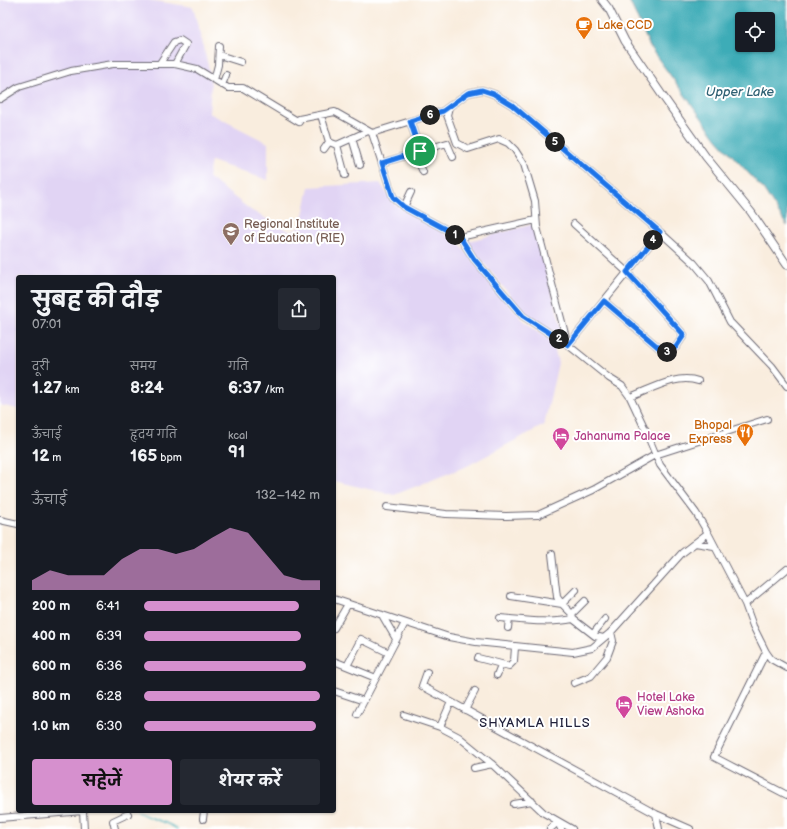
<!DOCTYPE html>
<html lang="hi">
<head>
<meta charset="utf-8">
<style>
  :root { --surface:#171b24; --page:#242831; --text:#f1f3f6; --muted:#9ea1a6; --accent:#d690ce }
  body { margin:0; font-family:"Balsamiq Sans","Playpen Sans Deva",sans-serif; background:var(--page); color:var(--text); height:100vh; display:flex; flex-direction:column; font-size:15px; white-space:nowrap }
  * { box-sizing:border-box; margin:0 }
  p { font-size:13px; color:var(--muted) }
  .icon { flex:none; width:22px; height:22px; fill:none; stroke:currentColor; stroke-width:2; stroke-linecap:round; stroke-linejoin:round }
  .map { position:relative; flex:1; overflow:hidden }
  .sheet { position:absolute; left:16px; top:275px; width:320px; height:538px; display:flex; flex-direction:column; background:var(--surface); border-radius:4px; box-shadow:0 1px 3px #0004 }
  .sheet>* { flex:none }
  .controls { position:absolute; left:735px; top:12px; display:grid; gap:8px }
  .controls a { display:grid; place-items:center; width:40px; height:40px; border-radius:4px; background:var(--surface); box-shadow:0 1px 3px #0004; font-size:20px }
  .pin { position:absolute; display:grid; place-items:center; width:34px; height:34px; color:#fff; margin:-17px; border:2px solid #fff; border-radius:50%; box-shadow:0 1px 4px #0007 }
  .km { position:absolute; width:20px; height:20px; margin:-10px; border-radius:50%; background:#222; color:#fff; font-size:11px; line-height:20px; text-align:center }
  .round { display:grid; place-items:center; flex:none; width:42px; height:42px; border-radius:4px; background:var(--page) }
  .summary { display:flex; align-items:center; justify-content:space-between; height:68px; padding:0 16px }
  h1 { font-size:22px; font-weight:700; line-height:30px }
  .figures { display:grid; grid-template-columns:repeat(3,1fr); gap:6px; height:68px; padding:4px 16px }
  .figures div { display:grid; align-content:center }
  .figures b { font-size:17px; font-weight:700 }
  .figures small { font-size:11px; font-weight:400 }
  .figures p { font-size:11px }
  .chart { height:112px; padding:8px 16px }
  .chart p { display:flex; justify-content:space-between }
  .chart svg { width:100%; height:72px; margin-top:4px; fill:var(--accent); opacity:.7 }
  .button { display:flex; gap:8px; margin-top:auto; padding:8px 16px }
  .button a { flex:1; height:46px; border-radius:4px; background:var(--accent); color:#111; font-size:16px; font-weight:700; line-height:46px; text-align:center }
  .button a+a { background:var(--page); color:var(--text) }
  ul { padding:0 16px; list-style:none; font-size:13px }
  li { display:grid; grid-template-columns:64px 48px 1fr; align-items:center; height:30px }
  li i { height:10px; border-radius:5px; background:var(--accent) }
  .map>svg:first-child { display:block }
  .built { fill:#e1d4f4 }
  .water { fill:#3cacb7; stroke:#2f6779; fill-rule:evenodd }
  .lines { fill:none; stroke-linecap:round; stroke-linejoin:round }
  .stream { stroke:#3cacb7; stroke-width:1.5 }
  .minor-casing { stroke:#6d6974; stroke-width:8 }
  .tertiary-casing { stroke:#6d6974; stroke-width:9 }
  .minor { stroke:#fff; stroke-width:6 }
  .tertiary { stroke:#fff; stroke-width:7 }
  .route-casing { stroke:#fff; stroke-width:8 }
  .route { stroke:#1a73e8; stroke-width:5 }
  .labels { text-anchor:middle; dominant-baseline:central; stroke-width:4; stroke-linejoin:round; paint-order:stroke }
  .food-label { font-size:12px; fill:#c56008; stroke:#fff; text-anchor:start }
  .education-label { font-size:12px; fill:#785e54; stroke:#fff; text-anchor:start }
  .hotel-label { font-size:12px; fill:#b23c85; stroke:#fff; text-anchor:start }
  .water-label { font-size:13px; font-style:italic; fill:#2e6073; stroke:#fff }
  .neighbourhood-label { font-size:13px; letter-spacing:1px; fill:#22223b; stroke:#fff }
</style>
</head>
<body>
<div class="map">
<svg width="787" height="829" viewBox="0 0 787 829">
  <rect width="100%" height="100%" fill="#fff"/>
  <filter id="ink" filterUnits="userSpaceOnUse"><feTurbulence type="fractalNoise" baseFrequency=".025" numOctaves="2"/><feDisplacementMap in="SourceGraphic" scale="8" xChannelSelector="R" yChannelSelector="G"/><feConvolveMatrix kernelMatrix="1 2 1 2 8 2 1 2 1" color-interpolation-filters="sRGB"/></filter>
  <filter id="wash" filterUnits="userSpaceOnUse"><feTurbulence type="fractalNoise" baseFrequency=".012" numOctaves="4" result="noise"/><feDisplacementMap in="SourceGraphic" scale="16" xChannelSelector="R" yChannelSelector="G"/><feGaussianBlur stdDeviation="0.9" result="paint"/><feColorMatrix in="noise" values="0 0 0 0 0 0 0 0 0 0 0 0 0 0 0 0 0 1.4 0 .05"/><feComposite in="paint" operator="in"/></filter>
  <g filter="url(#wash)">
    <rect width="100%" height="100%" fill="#f9edde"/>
    <path class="built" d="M 0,0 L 149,0 L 193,7 L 209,69 L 211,86 L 209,113 L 268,143 L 268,180 L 211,161 L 208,177 L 252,211 L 291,232 L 301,225 L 309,187 L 380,183 L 394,204 L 457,241 L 505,300 L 524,321 L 553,342 L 558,363 L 544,425 L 467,466 L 394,495 L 334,481 L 334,277 L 18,277 L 18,409 L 0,405 Z
      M 534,224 L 563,334 L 563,337 L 523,311 L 469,245 L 469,241 Z"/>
    <path class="water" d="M 629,0 L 787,0 L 787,226 L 764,190 L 717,139 L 651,49 ZM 742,19 L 768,19 L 768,45 L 742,45 Z"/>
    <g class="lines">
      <path class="stream" d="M 137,811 C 149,820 165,820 177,829"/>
    </g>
  </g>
  <g filter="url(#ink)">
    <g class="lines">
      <defs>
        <path id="minor" d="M 219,55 L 241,62
          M 160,63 L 174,42 L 180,40 L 186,44 L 175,64
          M 214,80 L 218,65 L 219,46
          M 222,85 L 226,75
          M 0,99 L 19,87 L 71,71 L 113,64 L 175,64 L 197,69 L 228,88 L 243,88 L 299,122 L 299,119 L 335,112 L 372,133 L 393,197 L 404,207 L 460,237 L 474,259 L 523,316 L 568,345 L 609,378 L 622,386 L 630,397 L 645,429 L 660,465 L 696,513 L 708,533 L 745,604 L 753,626 L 766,652 L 771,659 L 787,668
          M 449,107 L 447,115 L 457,143 L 468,149 L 499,139 L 508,143 L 515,150 L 524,164 L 535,201 L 537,227 L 568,345
          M 321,115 L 329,142 L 324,149
          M 410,121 L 420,151
          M 372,133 L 443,111 L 468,93 L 482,90 L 494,94 L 512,105 L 527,118 L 660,232 L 694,263 L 709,281 L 730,322 L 772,366 L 787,386
          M 352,138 L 360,165
          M 329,142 L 337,145 L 368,131
          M 337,145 L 345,175
          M 415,153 L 423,172
          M 382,163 L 447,143 L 453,157
          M 404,207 L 411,192
          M 574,224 L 627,272 L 684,335 L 676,347 L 665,353 L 604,301
          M 460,237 L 536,220
          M 568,345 L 660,232
          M 630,397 C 650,390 677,373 698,381
          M 387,507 L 446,514 L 506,516 L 538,515 L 593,490 L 655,455 L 767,419
          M 0,520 L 18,524
          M 695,543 L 714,546
          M 552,554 L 557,597 L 562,604 L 576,590
          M 511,596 L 562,604 L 572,614 L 573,619 L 595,636 L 603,638
          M 334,599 L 449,637 L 476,642 L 573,652 L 592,648 L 611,632 L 682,553 L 708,533
          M 745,604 L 787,569
          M 572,614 L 585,601
          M 382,615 L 396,639
          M 500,618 C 524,620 549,624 573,619
          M 334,628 L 348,604
          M 508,628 L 509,619
          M 593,634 L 605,619
          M 766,652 L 714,757 L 787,795
          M 478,658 L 509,666 L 514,661 L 515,647
          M 334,661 L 376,678
          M 347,666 L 361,639 L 389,653
          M 427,672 L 422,686 L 656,814 L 690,829
          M 497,675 L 501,665
          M 574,683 L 591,676 L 607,657 L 613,641 L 611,632
          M 334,691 L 364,701
          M 465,710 L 475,691
          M 357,714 L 405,623
          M 404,715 L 440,727 L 459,737 L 492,764 L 544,813 L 572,829
          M 440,727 L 451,702
          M 474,768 L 492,764
          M 514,804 L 532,801
          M 656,814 L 659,829
          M 0,818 L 83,811 L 84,829
          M 203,819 L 204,811
          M 115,829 L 113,821 L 128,814
          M 550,829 L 558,822 L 561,829"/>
        <path id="tertiary" d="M 602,0 L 609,9 L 625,41 L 662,95 L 706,157 L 751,212 L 787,265"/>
      </defs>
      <use href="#minor" class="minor-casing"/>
      <use href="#tertiary" class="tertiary-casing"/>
      <use href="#minor" class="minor"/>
      <use href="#tertiary" class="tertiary"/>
    </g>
  </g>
  <g class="lines" filter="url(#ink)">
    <defs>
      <path id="route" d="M 482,90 L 494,94 L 512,105 L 660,232 L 627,272 L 684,335 L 676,347 L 665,353 L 604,301 L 568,345 L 523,316 L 474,259 L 460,237 L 404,207 L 393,197 L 382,163 L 420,151 L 410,121 L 443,111 L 468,93 Z"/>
    </defs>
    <use href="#route" class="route-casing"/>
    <use href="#route" class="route"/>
  </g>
  <defs>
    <symbol id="cafe-pin" viewBox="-11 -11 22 30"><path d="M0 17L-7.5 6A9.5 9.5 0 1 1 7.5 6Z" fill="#e8710a" stroke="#fff"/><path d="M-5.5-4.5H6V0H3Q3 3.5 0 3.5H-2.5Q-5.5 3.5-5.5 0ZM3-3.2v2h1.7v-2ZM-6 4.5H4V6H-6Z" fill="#fff"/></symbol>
    <symbol id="university-pin" viewBox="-11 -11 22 30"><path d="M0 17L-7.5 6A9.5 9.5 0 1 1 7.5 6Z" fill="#8d6e63" stroke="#fff"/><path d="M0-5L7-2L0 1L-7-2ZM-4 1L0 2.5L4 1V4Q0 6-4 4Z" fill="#fff"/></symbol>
    <symbol id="restaurant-pin" viewBox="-11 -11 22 30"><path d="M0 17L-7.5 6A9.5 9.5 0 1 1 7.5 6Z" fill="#e8710a" stroke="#fff"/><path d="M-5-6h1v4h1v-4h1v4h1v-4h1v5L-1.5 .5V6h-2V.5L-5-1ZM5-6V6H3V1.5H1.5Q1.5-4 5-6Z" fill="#fff"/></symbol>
    <symbol id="hotel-pin" viewBox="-11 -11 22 30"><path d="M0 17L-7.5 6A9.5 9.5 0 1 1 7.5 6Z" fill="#d1479c" stroke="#fff"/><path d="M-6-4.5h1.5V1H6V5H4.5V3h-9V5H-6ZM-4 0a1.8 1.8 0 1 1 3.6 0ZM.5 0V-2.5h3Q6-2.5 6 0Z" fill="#fff"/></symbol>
  </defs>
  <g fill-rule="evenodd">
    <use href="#cafe-pin" x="574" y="15" width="20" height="27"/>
    <use href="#university-pin" x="221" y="221" width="20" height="27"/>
    <use href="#restaurant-pin" x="735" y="422" width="20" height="27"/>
    <use href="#hotel-pin" x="551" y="426" width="20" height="27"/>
    <use href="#hotel-pin" x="614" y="694" width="20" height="27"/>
  </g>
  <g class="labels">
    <g class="food-label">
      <text x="597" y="25">Lake CCD</text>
      <text x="732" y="425" text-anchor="end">Bhopal<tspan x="732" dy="14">Express</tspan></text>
    </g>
    <g class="education-label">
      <text x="244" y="224">Regional Institute<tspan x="244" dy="14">of Education (RIE)</tspan></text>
    </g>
    <g class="hotel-label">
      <text x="574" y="436">Jahanuma Palace</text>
      <text x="637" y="697">Hotel Lake<tspan x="637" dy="14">View Ashoka</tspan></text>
    </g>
    <g class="water-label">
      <text x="740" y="92">Upper Lake</text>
    </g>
    <g class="neighbourhood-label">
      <text x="535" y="723">SHYAMLA HILLS</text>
    </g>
  </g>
</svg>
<div class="controls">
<a><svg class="icon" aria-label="locate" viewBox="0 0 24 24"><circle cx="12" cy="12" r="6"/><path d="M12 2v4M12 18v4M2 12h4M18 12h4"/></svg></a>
</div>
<div class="pin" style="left:420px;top:151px;background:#1e9e55"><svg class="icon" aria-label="arrive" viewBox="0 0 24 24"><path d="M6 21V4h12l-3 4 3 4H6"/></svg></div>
<b class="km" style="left:455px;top:235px">1</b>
<b class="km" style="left:559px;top:339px">2</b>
<b class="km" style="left:667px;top:352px">3</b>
<b class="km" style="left:653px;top:240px">4</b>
<b class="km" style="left:555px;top:142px">5</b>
<b class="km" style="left:430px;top:115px">6</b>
<section class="sheet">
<div class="summary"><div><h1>सुबह की दौड़</h1><p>07:01</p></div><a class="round"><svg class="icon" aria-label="share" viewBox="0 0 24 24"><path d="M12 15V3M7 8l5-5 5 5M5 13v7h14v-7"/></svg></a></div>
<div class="figures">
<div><p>दूरी</p><b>1.27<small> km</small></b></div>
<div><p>समय</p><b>8:24</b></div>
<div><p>गति</p><b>6:37<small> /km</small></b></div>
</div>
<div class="figures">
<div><p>ऊँचाई</p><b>12<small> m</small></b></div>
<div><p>हृदय गति</p><b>165<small> bpm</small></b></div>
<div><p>kcal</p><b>91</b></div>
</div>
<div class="chart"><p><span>ऊँचाई</span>132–142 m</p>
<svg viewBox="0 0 160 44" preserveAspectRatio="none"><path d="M0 44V38L10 32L20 35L30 35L40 35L50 25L60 19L70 19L80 22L90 19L100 12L110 6L120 9L130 22L140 35L150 38L160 38V44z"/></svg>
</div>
<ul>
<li><b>200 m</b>6:41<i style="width:88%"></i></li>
<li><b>400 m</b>6:39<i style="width:89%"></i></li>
<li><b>600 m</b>6:36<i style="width:92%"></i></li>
<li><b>800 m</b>6:28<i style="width:100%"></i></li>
<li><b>1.0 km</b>6:30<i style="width:98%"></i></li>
</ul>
<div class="button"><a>सहेजें</a><a>शेयर करें</a></div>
</section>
</div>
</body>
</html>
